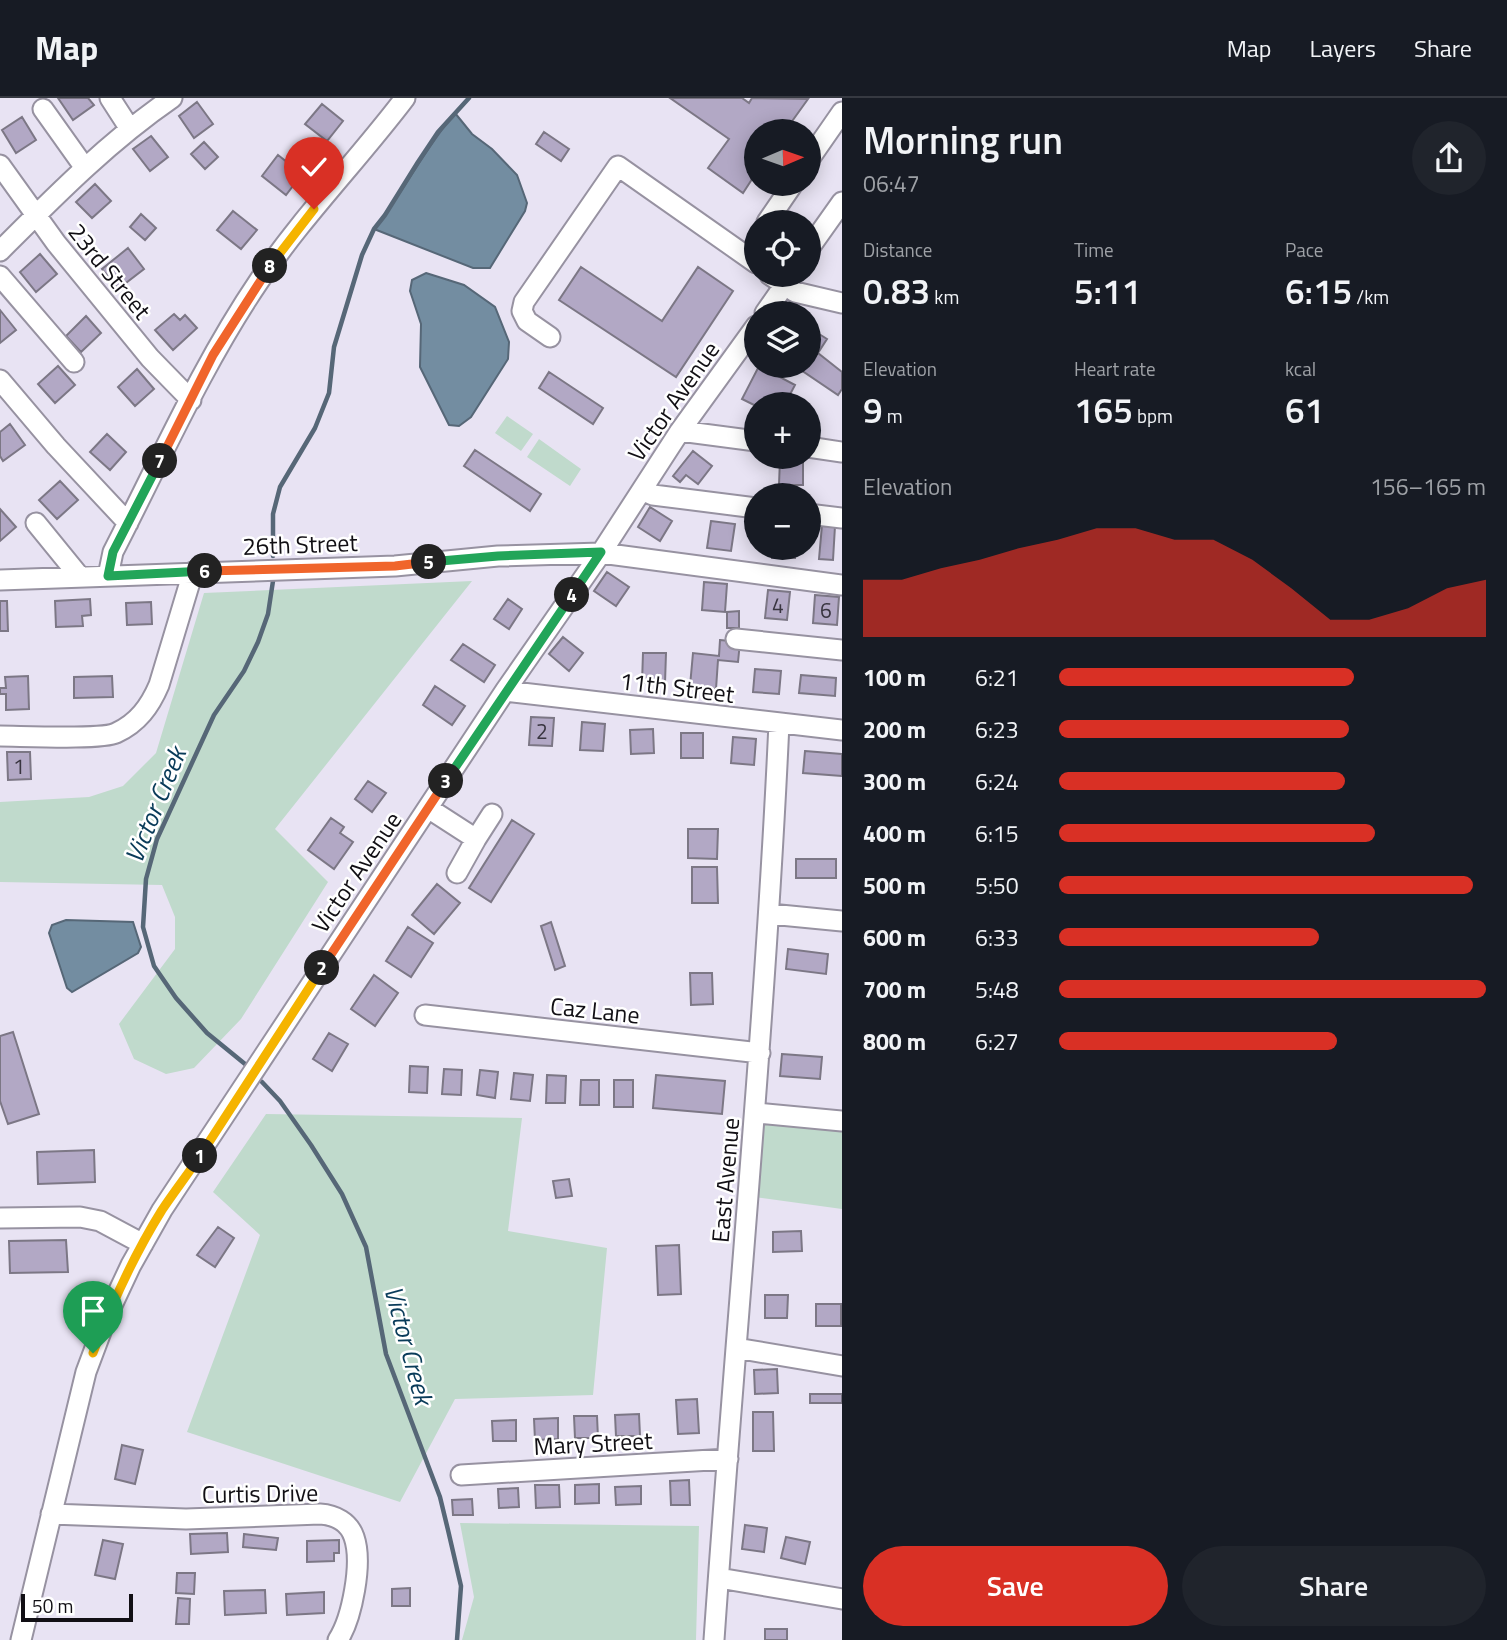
<!DOCTYPE html>
<html lang="en">
<head>
<meta charset="utf-8">
<style>
  :root { --surface:#171b24; --page:#20242c; --text:#f1f3f6; --muted:#9ea1a6; --line:#363941; --accent:#d93025 }
  body { margin:0; font-family:"Titillium Web",sans-serif; background:var(--page); color:var(--text); height:100vh; display:flex; flex-direction:column; font-size:26px; white-space:nowrap }
  * { box-sizing:border-box; margin:0 }
  p { font-size:23px; color:var(--muted) }
  .icon { flex:none; width:38px; height:38px; fill:none; stroke:currentColor; stroke-width:2; stroke-linecap:round; stroke-linejoin:round }
  .map { position:relative; flex:1; overflow:hidden }
  .panel { display:flex; flex-direction:column; background:var(--surface); width:665px }
  .panel>* { flex:none }
  .needle { width:46px; rotate:88deg }
  .fabs { position:absolute; left:744px; top:21px; display:grid; gap:14px }
  .fabs a { display:grid; place-items:center; width:77px; height:77px; border-radius:50%; background:var(--surface); box-shadow:0 4px 18px #0003; font-size:35px }
  .scale { position:absolute; left:21px; bottom:18px; width:112px; box-sizing:border-box; padding-left:7px; border:4px solid #110f14; border-top:0; font-size:19px; line-height:24px; white-space:nowrap; color:#110f14; -webkit-text-stroke:5px #fff; paint-order:stroke }
  .pin { position:absolute; display:grid; place-items:center; width:60px; height:60px; color:#fff; margin:-72px -30px; border-radius:50% 50% 50% 0; rotate:-45deg; box-shadow:0 0 7px #0007 }
  .pin .icon { rotate:45deg }
  .km { position:absolute; width:35px; height:35px; margin:-18px; border-radius:50%; background:#222; color:#fff; font-size:19px; line-height:35px; text-align:center }
  .round { display:grid; place-items:center; flex:none; width:74px; height:74px; border-radius:37px; background:var(--page) }
  .summary { display:flex; align-items:center; justify-content:space-between; height:119px; padding:0 21px }
  h1 { font-size:38px; font-weight:600; line-height:52px }
  .figures { display:grid; grid-template-columns:repeat(3,1fr); gap:10px; height:119px; padding:7px 21px }
  .figures div { display:grid; align-content:center }
  .figures b { font-size:35px; font-weight:600 }
  .figures small { font-size:19px; font-weight:400 }
  .figures p { font-size:19px }
  .chart { height:196px; padding:14px 21px }
  .chart p { display:flex; justify-content:space-between }
  .chart svg { width:100%; height:126px; margin-top:7px; fill:var(--accent); opacity:.7 }
  .action { display:flex; gap:14px; margin-top:auto; padding:14px 21px }
  .action a { flex:1; height:80px; border-radius:42px; background:var(--accent); color:#fff; font-size:28px; font-weight:600; line-height:80px; text-align:center }
  .action a+a { background:var(--page); color:var(--text) }
  ul { padding:0 21px; list-style:none; font-size:23px }
  li { display:grid; grid-template-columns:112px 84px 1fr; align-items:center; height:52px }
  li i { height:18px; border-radius:9px; background:var(--accent) }
  header { display:flex; align-items:center; gap:42px; box-sizing:border-box; height:98px; padding:0 35px; background:var(--surface); border-bottom:2px solid var(--line) }
  header strong { font-size:33px }
  nav { display:flex; gap:38px; margin-inline-start:auto; font-size:24px }
  main { display:flex; flex:1; min-height:0 }
  .map>svg:first-child { display:block }
  .green { fill:#c0dacc }
  .water { fill:#738da1; stroke:#566777; stroke-width:2 }
  .lines { fill:none; stroke-linecap:round; stroke-linejoin:round }
  .stream { stroke:#566777; stroke-width:4.5 }
  .building { fill:#b2a8c5; stroke:#7c7785; stroke-width:2 }
  .minor-casing { stroke:#9792a1; stroke-width:23 }
  .minor { stroke:#fff; stroke-width:19 }
  .split-1-casing { stroke:#fff; stroke-width:14 }
  .split-2-casing { stroke:#fff; stroke-width:14 }
  .split-3-casing { stroke:#fff; stroke-width:14 }
  .split-4-casing { stroke:#fff; stroke-width:14 }
  .split-5-casing { stroke:#fff; stroke-width:14 }
  .split-6-casing { stroke:#fff; stroke-width:14 }
  .split-7-casing { stroke:#fff; stroke-width:14 }
  .split-8-casing { stroke:#fff; stroke-width:14 }
  .split-9-casing { stroke:#fff; stroke-width:14 }
  .split-1 { stroke:#f5b400; stroke-width:9 }
  .split-2 { stroke:#f5b400; stroke-width:9 }
  .split-3 { stroke:#f0652b; stroke-width:9 }
  .split-4 { stroke:#22a559; stroke-width:9 }
  .split-5 { stroke:#22a559; stroke-width:9 }
  .split-6 { stroke:#f0652b; stroke-width:9 }
  .split-7 { stroke:#22a559; stroke-width:9 }
  .split-8 { stroke:#f0652b; stroke-width:9 }
  .split-9 { stroke:#f5b400; stroke-width:9 }
  .labels { text-anchor:middle; dominant-baseline:central; stroke-width:5; stroke-linejoin:round; paint-order:stroke }
  .number-label { font-size:21px; fill:#393540 }
  .street-label { font-size:24px; fill:#110f14; stroke:#fff }
  .water-label { font-size:26px; font-style:italic; fill:#093b59; stroke:#fff }
</style>
</head>
<body>
<header>
<strong>Map</strong>
<nav><a>Map</a><a>Layers</a><a>Share</a></nav>
</header>
<main>
<div class="map">
<svg width="842" height="1542" viewBox="0 0 842 1542">
  <rect width="100%" height="100%" fill="#e8e3f3"/>
  <path class="green" d="M 507,318 L 533,336 L 521,353 L 495,335 Z
    M 539,341 L 581,371 L 570,388 L 527,359 Z
    M 472,483 L 275,731 L 328,784 L 241,921 L 194,970 L 166,976 L 134,961 L 119,926 L 175,851 L 175,819 L 162,787 L 0,784 L 0,704 L 89,699 L 123,688 L 156,655 L 204,495 Z
    M 266,1016 L 522,1020 L 508,1133 L 607,1150 L 593,1297 L 455,1301 L 400,1404 L 187,1334 L 260,1137 L 213,1094 Z
    M 761,1024 L 842,1033 L 842,1111 L 754,1099 Z
    M 460,1425 L 699,1428 L 696,1542 L 462,1542 L 474,1499 Z"/>
  <path class="water" d="M 455,15 L 472,36 L 492,51 L 517,77 L 527,105 L 525,113 L 490,170 L 473,170 L 374,131 C 404,94 424,51 455,15 Z
    M 426,175 L 464,187 L 495,209 L 509,244 L 508,261 L 471,319 L 459,328 L 449,327 L 420,269 L 421,226 L 410,193 L 412,182 Z
    M 66,822 L 133,824 L 141,849 L 138,855 L 72,894 L 67,890 L 49,835 L 52,827 Z"/>
  <g class="lines">
    <path class="stream" d="M 273,458 L 273,416 L 280,389 L 315,330 L 329,295 L 334,249 L 362,157 L 374,131 L 385,117 L 418,64 L 438,34 L 469,0
      M 245,966 L 207,935 L 176,900 L 154,868 L 143,829 L 146,781 L 157,741 L 214,617 L 244,573 L 258,544 L 268,516 L 273,483
      M 262,984 L 280,1003 L 311,1047 L 342,1096 L 366,1149 L 386,1256 L 440,1399 L 448,1432 L 461,1488 L 457,1542"/>
  </g>
  <path class="building" d="M 58,0 L 88,0 L 94,7 L 73,22 Z
    M 670,0 L 742,0 L 749,5 L 752,0 L 808,1 L 785,33 L 756,33 L 756,75 L 743,95 L 708,70 L 729,41 Z
    M 197,4 L 213,26 L 194,40 L 179,18 Z
    M 322,6 L 343,23 L 327,43 L 305,26 Z
    M 22,19 L 36,42 L 16,55 L 2,32 Z
    M 544,34 L 569,51 L 561,63 L 536,46 Z
    M 151,38 L 168,59 L 150,73 L 133,51 Z
    M 204,44 L 218,59 L 205,71 L 191,56 Z
    M 278,57 L 302,76 L 286,97 L 262,78 Z
    M 95,86 L 111,103 L 92,120 L 76,104 Z
    M 233,113 L 257,132 L 241,151 L 217,132 Z
    M 141,116 L 156,130 L 145,142 L 130,129 Z
    M 128,150 L 144,171 L 118,191 L 102,171 Z
    M 40,156 L 57,176 L 36,194 L 20,174 Z
    M 581,169 L 662,223 L 698,169 L 733,193 L 676,279 L 559,202 Z
    M 0,212 L 16,232 L 0,245 Z
    M 174,216 L 180,222 L 185,217 L 197,230 L 173,252 L 155,232 Z
    M 86,218 L 101,235 L 81,254 L 66,238 Z
    M 808,229 L 827,241 L 818,255 L 842,274 L 842,291 L 838,297 L 801,272 L 802,268 L 808,268 Z
    M 58,268 L 75,287 L 55,305 L 38,286 Z
    M 759,268 L 795,287 L 785,306 L 756,308 L 742,301 Z
    M 137,271 L 154,291 L 135,308 L 118,289 Z
    M 549,274 L 603,310 L 593,326 L 539,290 Z
    M 10,326 L 25,347 L 3,363 L 0,358 L 0,334 Z
    M 107,336 L 126,354 L 110,372 L 90,354 Z
    M 475,352 L 541,396 L 530,413 L 464,368 Z
    M 693,353 L 712,368 L 698,386 L 686,377 L 680,384 L 673,378 Z
    M 780,361 L 803,362 L 803,387 L 779,387 Z
    M 60,383 L 78,402 L 57,421 L 39,402 Z
    M 650,409 L 672,423 L 660,443 L 638,429 Z
    M 0,411 L 16,429 L 0,443 Z
    M 711,423 L 735,426 L 731,453 L 707,450 Z
    M 822,427 L 835,428 L 833,462 L 819,461 Z
    M 772,450 L 795,450 L 795,460 L 772,460 Z
    M 607,474 L 629,489 L 616,508 L 594,493 Z
    M 704,484 L 727,486 L 725,514 L 702,512 Z
    M 768,492 L 790,494 L 787,522 L 765,520 Z
    M 815,497 L 839,499 L 837,527 L 813,525 Z
    M 90,501 L 91,517 L 82,518 L 83,528 L 56,529 L 55,503 Z
    M 508,501 L 522,511 L 509,531 L 494,521 Z
    M 0,503 L 7,503 L 8,533 L 0,533 Z
    M 151,504 L 152,526 L 127,527 L 126,505 Z
    M 739,513 L 739,530 L 727,530 L 727,514 Z
    M 563,539 L 583,555 L 569,573 L 549,556 Z
    M 720,542 L 740,544 L 738,564 L 718,562 L 716,591 L 690,588 L 693,555 L 719,558 Z
    M 463,546 L 495,567 L 484,584 L 451,562 Z
    M 643,555 L 666,555 L 665,585 L 642,585 Z
    M 755,571 L 781,573 L 779,596 L 753,594 Z
    M 801,577 L 836,580 L 835,598 L 799,595 Z
    M 28,578 L 29,611 L 6,612 L 6,596 L 0,596 L 0,590 L 6,590 L 5,579 Z
    M 112,578 L 113,599 L 74,600 L 74,579 Z
    M 435,588 L 465,608 L 452,627 L 423,607 Z
    M 531,619 L 554,620 L 552,648 L 529,647 Z
    M 582,624 L 605,626 L 603,653 L 580,652 Z
    M 653,631 L 654,655 L 631,656 L 630,632 Z
    M 681,635 L 703,635 L 703,660 L 681,660 Z
    M 733,639 L 756,641 L 754,667 L 731,665 Z
    M 805,653 L 842,656 L 842,678 L 803,675 Z
    M 7,654 L 30,654 L 31,681 L 8,682 Z
    M 368,683 L 386,695 L 372,714 L 355,701 Z
    M 331,720 L 344,729 L 340,735 L 353,744 L 334,771 L 308,752 Z
    M 512,722 L 534,736 L 491,804 L 469,790 Z
    M 688,731 L 718,731 L 717,761 L 688,760 Z
    M 796,761 L 836,761 L 836,780 L 796,780 Z
    M 692,769 L 717,769 L 718,805 L 692,805 Z
    M 437,786 L 460,805 L 434,836 L 412,817 Z
    M 551,824 L 565,868 L 555,872 L 541,828 Z
    M 408,829 L 433,845 L 411,879 L 386,863 Z
    M 788,851 L 828,856 L 826,876 L 786,871 Z
    M 690,875 L 712,875 L 713,906 L 691,907 Z
    M 374,877 L 398,895 L 375,928 L 351,911 Z
    M 13,934 L 39,1016 L 8,1026 L 0,1003 L 0,938 Z
    M 329,935 L 348,946 L 332,973 L 313,961 Z
    M 782,956 L 822,959 L 820,981 L 780,978 Z
    M 410,968 L 428,969 L 427,995 L 409,994 Z
    M 444,971 L 462,972 L 461,997 L 442,996 Z
    M 480,972 L 498,974 L 495,1000 L 477,997 Z
    M 514,975 L 533,977 L 530,1003 L 511,1001 Z
    M 547,977 L 566,978 L 565,1005 L 546,1005 Z
    M 656,977 L 725,983 L 722,1016 L 653,1010 Z
    M 581,982 L 599,982 L 599,1007 L 580,1007 Z
    M 614,982 L 633,982 L 633,1009 L 614,1009 Z
    M 94,1052 L 95,1084 L 38,1086 L 37,1054 Z
    M 569,1081 L 572,1098 L 556,1100 L 553,1083 Z
    M 218,1129 L 234,1140 L 215,1169 L 197,1157 Z
    M 801,1133 L 802,1153 L 773,1154 L 773,1134 Z
    M 66,1142 L 68,1174 L 10,1175 L 9,1143 Z
    M 679,1147 L 681,1196 L 658,1197 L 656,1148 Z
    M 765,1197 L 788,1197 L 787,1220 L 765,1220 Z
    M 816,1206 L 841,1206 L 841,1228 L 816,1228 Z
    M 777,1271 L 778,1295 L 755,1296 L 754,1272 Z
    M 810,1296 L 842,1296 L 842,1305 L 810,1305 Z
    M 697,1301 L 699,1335 L 678,1336 L 676,1302 Z
    M 753,1314 L 773,1314 L 774,1353 L 753,1353 Z
    M 639,1316 L 640,1338 L 616,1338 L 615,1317 Z
    M 574,1318 L 597,1318 L 598,1340 L 575,1340 Z
    M 558,1320 L 558,1341 L 535,1342 L 534,1321 Z
    M 516,1322 L 516,1343 L 493,1343 L 492,1323 Z
    M 122,1347 L 143,1352 L 135,1386 L 115,1381 Z
    M 689,1382 L 690,1407 L 671,1407 L 670,1383 Z
    M 599,1386 L 599,1405 L 575,1406 L 575,1387 Z
    M 535,1387 L 559,1387 L 560,1409 L 536,1410 Z
    M 641,1388 L 641,1406 L 616,1407 L 615,1389 Z
    M 518,1390 L 519,1409 L 499,1410 L 498,1391 Z
    M 472,1401 L 473,1417 L 453,1417 L 452,1402 Z
    M 745,1427 L 767,1430 L 764,1454 L 742,1451 Z
    M 227,1435 L 228,1454 L 191,1456 L 190,1436 Z
    M 244,1436 L 278,1440 L 276,1452 L 243,1449 Z
    M 786,1439 L 810,1444 L 805,1466 L 781,1460 Z
    M 103,1442 L 123,1446 L 115,1481 L 95,1477 Z
    M 339,1442 L 339,1455 L 334,1455 L 334,1463 L 307,1464 L 307,1443 Z
    M 177,1475 L 195,1475 L 194,1496 L 176,1495 Z
    M 410,1490 L 410,1508 L 392,1508 L 392,1491 Z
    M 265,1492 L 266,1515 L 225,1517 L 224,1493 Z
    M 324,1494 L 324,1515 L 287,1517 L 286,1496 Z
    M 178,1500 L 190,1501 L 189,1526 L 176,1526 Z
    M 765,1531 L 787,1531 L 787,1542 L 765,1542 Z"/>
  <g class="lines">
    <defs>
      <path id="minor" d="M 110,0 L 130,31
        M 43,11 L 85,70
        M 808,63 L 842,14
        M 0,67 L 56,145 L 150,260 L 191,302
        M 767,124 L 793,86
        M 808,152 L 842,104
        M 0,153 C 54,99 108,44 172,0
        M 770,177 L 795,194 L 842,205
        M 0,178 L 74,264
        M 765,215 L 790,179
        M 550,239 L 527,223 L 522,213 L 524,204 L 618,68 L 756,165
        M 0,282 L 56,348 L 128,425
        M 680,333 L 756,343
        M 808,349 L 842,354
        M 642,392 L 653,397 L 756,410
        M 808,416 L 842,420
        M 36,425 L 80,479
        M 108,478 L 113,454 C 160,363 202,267 259,183 C 303,118 358,62 405,0
        M 0,482 L 395,468 L 498,458 L 601,455 L 842,487
        M 736,541 L 842,552
        M 505,593 L 842,632
        M 0,638 C 21,638 101,642 116,635 C 138,625 150,608 159,587 L 193,474
        M 428,710 L 476,741 L 492,716
        M 457,775 L 476,741
        M 770,816 L 842,823
        M 425,917 L 760,955
        M 756,1015 L 842,1023
        M 0,1120 L 80,1119 L 100,1123 L 143,1146
        M 736,1250 L 842,1268
        M 461,1377 L 728,1361
        M 51,1416 L 186,1421 L 320,1416 C 335,1417 349,1424 354,1439 C 363,1465 352,1520 338,1542
        M 719,1480 L 842,1501
        M 21,1542 L 86,1274 L 107,1218 L 131,1167 L 162,1112 L 505,593 L 601,455 L 680,333 L 756,228
        M 714,1542 C 735,1236 765,932 779,625"/>
    </defs>
    <use href="#minor" class="minor-casing"/>
    <use href="#minor" class="minor"/>
  </g>
  <g class="lines">
    <defs>
      <path id="split-1" d="M 93,1255 C 112,1205 134,1157 162,1112 C 174,1094 188,1076 200,1058"/>
      <path id="split-2" d="M 200,1058 L 322,870"/>
      <path id="split-3" d="M 322,870 L 446,683"/>
      <path id="split-4" d="M 446,683 L 572,497"/>
      <path id="split-5" d="M 429,464 L 498,458 L 601,454 L 572,497"/>
      <path id="split-6" d="M 205,473 L 395,468 L 429,464"/>
      <path id="split-7" d="M 160,363 L 113,454 L 108,478 L 205,473"/>
      <path id="split-8" d="M 160,363 L 213,257 L 270,168"/>
      <path id="split-9" d="M 270,168 L 314,111"/>
    </defs>
    <use href="#split-1" class="split-1-casing"/>
    <use href="#split-2" class="split-2-casing"/>
    <use href="#split-3" class="split-3-casing"/>
    <use href="#split-4" class="split-4-casing"/>
    <use href="#split-5" class="split-5-casing"/>
    <use href="#split-6" class="split-6-casing"/>
    <use href="#split-7" class="split-7-casing"/>
    <use href="#split-8" class="split-8-casing"/>
    <use href="#split-9" class="split-9-casing"/>
    <use href="#split-1" class="split-1"/>
    <use href="#split-2" class="split-2"/>
    <use href="#split-3" class="split-3"/>
    <use href="#split-4" class="split-4"/>
    <use href="#split-5" class="split-5"/>
    <use href="#split-6" class="split-6"/>
    <use href="#split-7" class="split-7"/>
    <use href="#split-8" class="split-8"/>
    <use href="#split-9" class="split-9"/>
  </g>
  <g class="labels">
    <g class="number-label">
      <text x="778" y="507">4</text>
      <text x="826" y="512">6</text>
      <text x="542" y="633">2</text>
      <text x="19" y="668">1</text>
    </g>
    <g class="street-label">
      <text transform="translate(110 173) rotate(51)">23rd Street</text>
      <text transform="translate(673 303) rotate(-55)">Victor Avenue</text>
      <text transform="translate(300 446) rotate(-2)">26th Street</text>
      <text transform="translate(677 589) rotate(7)">11th Street</text>
      <text transform="translate(356 774) rotate(-56)">Victor Avenue</text>
      <text transform="translate(595 912) rotate(6)">Caz Lane</text>
      <text transform="translate(725 1082) rotate(-85)">East Avenue</text>
      <text transform="translate(593 1345) rotate(-3)">Mary Street</text>
      <text transform="translate(260 1395) rotate(-1)">Curtis Drive</text>
    </g>
    <g class="water-label">
      <text transform="translate(155 707) rotate(-68)">Victor Creek</text>
      <text transform="translate(409 1247) rotate(75)">Victor Creek</text>
    </g>
  </g>
</svg>
<div class="fabs">
<a><svg class="needle" viewBox="-14 -14 28 28"><path d="M0-13l5 13h-10z" fill="#e53935"/><path d="M0 13l5-13h-10z" fill="#9ea1a6"/></svg></a>
<a><svg class="icon" aria-label="locate" viewBox="0 0 24 24"><circle cx="12" cy="12" r="6"/><path d="M12 2v4M12 18v4M2 12h4M18 12h4"/></svg></a>
<a><svg class="icon" aria-label="layers" viewBox="0 0 24 24"><path d="M12 4l9 5-9 5-9-5zM3 14l9 5 9-5"/></svg></a>
<a>+</a>
<a>−</a>
</div>
<div class="scale">50 m</div>
<div class="pin" style="left:93px;top:1255px;background:#1e9e55"><svg class="icon" aria-label="arrive" viewBox="0 0 24 24"><path d="M6 21V4h12l-3 4 3 4H6"/></svg></div>
<div class="pin" style="left:314px;top:111px;background:#d93025"><svg class="icon" aria-label="check" viewBox="0 0 24 24"><path d="M5 12l5 5 9-10"/></svg></div>
<b class="km" style="left:200px;top:1058px">1</b>
<b class="km" style="left:322px;top:870px">2</b>
<b class="km" style="left:446px;top:683px">3</b>
<b class="km" style="left:572px;top:497px">4</b>
<b class="km" style="left:429px;top:464px">5</b>
<b class="km" style="left:205px;top:473px">6</b>
<b class="km" style="left:160px;top:363px">7</b>
<b class="km" style="left:270px;top:168px">8</b>
</div>
<section class="panel">
<div class="summary"><div><h1>Morning run</h1><p>06:47</p></div><a class="round"><svg class="icon" aria-label="share" viewBox="0 0 24 24"><path d="M12 15V3M7 8l5-5 5 5M5 13v7h14v-7"/></svg></a></div>
<div class="figures">
<div><p>Distance</p><b>0.83<small> km</small></b></div>
<div><p>Time</p><b>5:11</b></div>
<div><p>Pace</p><b>6:15<small> /km</small></b></div>
</div>
<div class="figures">
<div><p>Elevation</p><b>9<small> m</small></b></div>
<div><p>Heart rate</p><b>165<small> bpm</small></b></div>
<div><p>kcal</p><b>61</b></div>
</div>
<div class="chart"><p><span>Elevation</span>156–165 m</p>
<svg viewBox="0 0 160 44" preserveAspectRatio="none"><path d="M0 44V24L10 24L20 20L30 17L40 13L50 10L60 6L70 6L80 10L90 10L100 17L110 27L120 38L130 38L140 34L150 27L160 24V44z"/></svg>
</div>
<ul>
<li><b>100 m</b>6:21<i style="width:69%"></i></li>
<li><b>200 m</b>6:23<i style="width:68%"></i></li>
<li><b>300 m</b>6:24<i style="width:67%"></i></li>
<li><b>400 m</b>6:15<i style="width:74%"></i></li>
<li><b>500 m</b>5:50<i style="width:97%"></i></li>
<li><b>600 m</b>6:33<i style="width:61%"></i></li>
<li><b>700 m</b>5:48<i style="width:100%"></i></li>
<li><b>800 m</b>6:27<i style="width:65%"></i></li>
</ul>
<div class="action"><a>Save</a><a>Share</a></div>
</section>
</main>
</body>
</html>
